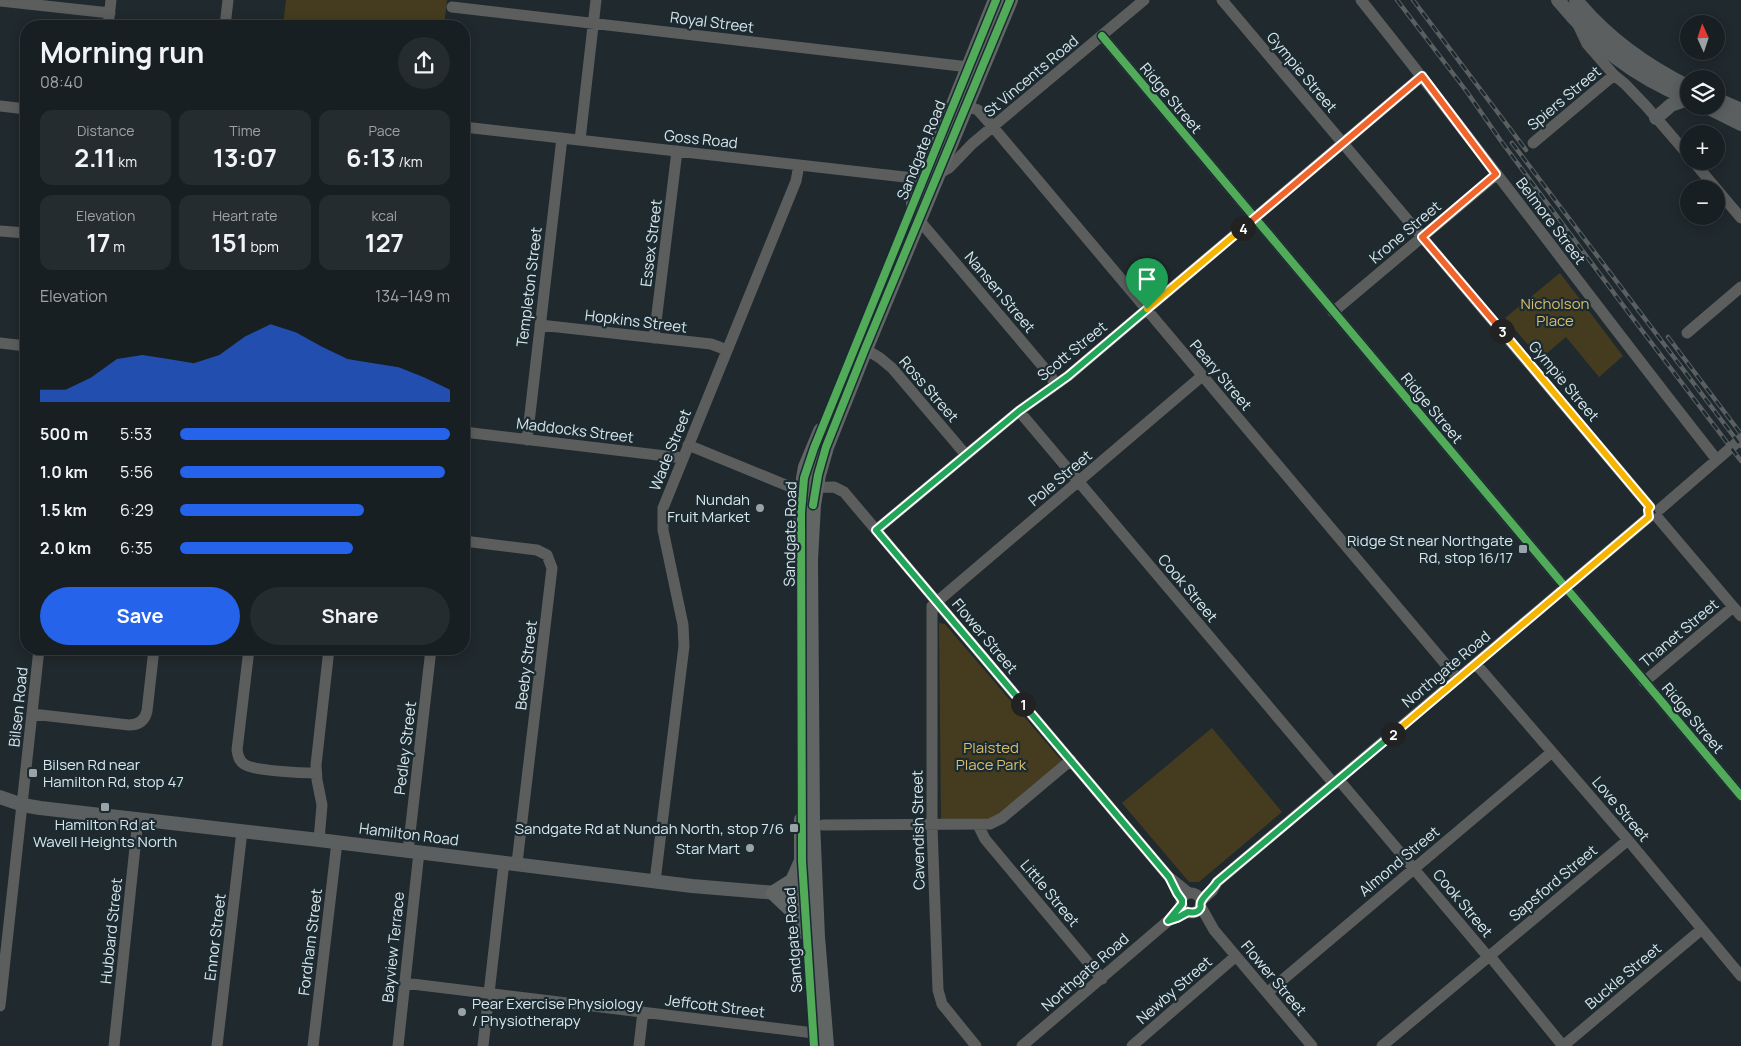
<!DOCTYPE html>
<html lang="en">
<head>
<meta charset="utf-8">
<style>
  :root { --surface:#181f22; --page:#252c2f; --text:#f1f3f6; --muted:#9fa2a5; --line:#363d40; --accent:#2563eb }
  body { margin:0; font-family:Manrope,sans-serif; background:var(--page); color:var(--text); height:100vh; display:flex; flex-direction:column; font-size:19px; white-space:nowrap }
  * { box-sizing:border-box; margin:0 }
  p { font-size:16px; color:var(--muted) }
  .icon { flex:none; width:28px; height:28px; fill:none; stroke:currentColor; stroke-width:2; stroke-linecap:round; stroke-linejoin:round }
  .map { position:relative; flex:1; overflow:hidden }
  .details { position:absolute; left:20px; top:20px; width:450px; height:635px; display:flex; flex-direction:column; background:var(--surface); border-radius:20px; box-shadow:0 2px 12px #0003,0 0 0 1px var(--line) }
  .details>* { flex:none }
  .needle { width:32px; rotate:357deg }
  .controls { position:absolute; left:1680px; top:15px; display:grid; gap:10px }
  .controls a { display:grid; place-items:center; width:45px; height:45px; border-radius:50%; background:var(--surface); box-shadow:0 2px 12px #0003,0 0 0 1px var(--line); font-size:25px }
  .pin { position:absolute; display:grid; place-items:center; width:42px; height:42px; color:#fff; margin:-51px -21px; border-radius:50% 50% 50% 0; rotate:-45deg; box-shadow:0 0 5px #0007 }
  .pin .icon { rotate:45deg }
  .km { position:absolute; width:25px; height:25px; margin:-12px; border-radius:50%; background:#222; color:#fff; font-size:14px; line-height:25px; text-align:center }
  .round { display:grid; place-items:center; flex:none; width:52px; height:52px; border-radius:26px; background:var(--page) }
  .headline { display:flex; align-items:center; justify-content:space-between; height:85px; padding:0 20px }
  h1 { font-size:28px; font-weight:700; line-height:38px }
  .figures { display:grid; grid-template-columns:repeat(3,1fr); gap:8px; height:85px; padding:5px 20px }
  .figures div { display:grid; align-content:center; border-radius:12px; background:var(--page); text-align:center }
  .figures b { font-size:25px; font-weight:700 }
  .figures small { font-size:14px; font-weight:400 }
  .figures p { font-size:14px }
  .chart { height:140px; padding:10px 20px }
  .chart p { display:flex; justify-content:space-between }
  .chart svg { width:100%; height:90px; margin-top:5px; fill:var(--accent); opacity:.7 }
  .cta { display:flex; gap:10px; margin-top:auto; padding:10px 20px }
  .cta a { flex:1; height:58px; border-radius:30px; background:var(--accent); color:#fff; font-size:20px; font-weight:700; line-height:58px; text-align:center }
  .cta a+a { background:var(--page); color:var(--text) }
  ul { padding:0 20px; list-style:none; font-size:16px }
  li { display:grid; grid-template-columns:80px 60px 1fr; align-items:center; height:38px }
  li i { height:12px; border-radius:6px; background:var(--accent) }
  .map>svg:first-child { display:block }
  .park { fill:#453c20 }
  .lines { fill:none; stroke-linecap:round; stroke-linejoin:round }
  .minor { stroke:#5c5e5d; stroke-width:11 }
  .major { stroke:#5c5f5f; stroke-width:14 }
  .highway { stroke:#616564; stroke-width:16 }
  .rail-casing { stroke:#5b5f60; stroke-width:4.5 }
  .rail { stroke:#1b2b32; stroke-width:2.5; stroke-dasharray:8; stroke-linecap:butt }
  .cycleway-casing { stroke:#1b2b32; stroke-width:11 }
  .cycleway { stroke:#51ab58; stroke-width:8 }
  .split-1-casing { stroke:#fff; stroke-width:10 }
  .split-2-casing { stroke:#fff; stroke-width:10 }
  .split-3-casing { stroke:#fff; stroke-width:10 }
  .split-4-casing { stroke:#fff; stroke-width:10 }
  .split-5-casing { stroke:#fff; stroke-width:10 }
  .split-1 { stroke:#22a559; stroke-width:6 }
  .split-2 { stroke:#22a559; stroke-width:6 }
  .split-3 { stroke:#f5b400; stroke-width:6 }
  .split-4 { stroke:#f0652b; stroke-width:6 }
  .split-5 { stroke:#f5b400; stroke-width:6 }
  .poi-dot { fill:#9aa3a7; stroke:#1b2b32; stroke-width:2 }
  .labels { text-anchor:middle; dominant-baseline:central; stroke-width:4.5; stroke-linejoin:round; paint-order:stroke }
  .street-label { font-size:15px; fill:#dbe5e9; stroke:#1b2b32 }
  .park-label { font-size:15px; fill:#dbbd6a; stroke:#1b2b32 }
  .poi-label { font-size:15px; fill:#dbe5e9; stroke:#1b2b32; text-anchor:end }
</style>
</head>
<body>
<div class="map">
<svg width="1741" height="1046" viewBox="0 0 1741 1046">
  <rect width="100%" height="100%" fill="#20292d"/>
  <path class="park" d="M 286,0 L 447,0 L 444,26 L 283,26 Z
    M 1560,273 L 1623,356 L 1599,377 L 1566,337 L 1540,359 L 1505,318 Z
    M 939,623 L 945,624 L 1062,761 L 993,820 L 941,820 Z
    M 1212,728 L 1282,812 L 1199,882 L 1189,882 L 1122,803 Z"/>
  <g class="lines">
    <path class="minor" d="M 1222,0 L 1650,507
      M 1361,0 C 1482,151 1597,308 1717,460
      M 0,1 L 110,13
      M 452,7 L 969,67
      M 108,26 L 111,0
      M 225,26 L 228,0
      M 1579,27 L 1587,44 L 1614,75 L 1625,84 L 1646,106 L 1689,156
      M 1102,36 L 1741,796
      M 960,104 L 978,110 L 993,127 L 1458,679
      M 0,106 L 26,109
      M 464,127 L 931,180
      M 580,140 L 596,0
      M 1533,143 L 1614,75
      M 1693,161 L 1741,218
      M 938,174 L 949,168 L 972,144 L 1144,0
      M 919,220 L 1051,376 L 1055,385
      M 0,231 L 26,233
      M 1333,312 L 1497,174
      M 540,325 L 711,344 L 727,350
      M 1687,333 L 1741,287
      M 654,338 L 677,151
      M 0,343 L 26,346
      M 865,349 L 880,358 L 892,368 L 966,455
      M 1019,411 L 1334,784
      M 464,432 L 683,458
      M 527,440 L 562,138
      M 688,445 L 793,488 L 834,487 L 844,492 L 1169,877 L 1189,893
      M 1660,509 L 1741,439
      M 1658,518 L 1741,616
      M 876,530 L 1019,411 L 1068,376 L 1422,76
      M 464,541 L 537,550 L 547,555 L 552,568 L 517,863
      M 249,649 L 237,750 C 238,756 239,761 244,764 C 253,771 303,773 316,773
      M 1476,664 L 1628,840 L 1741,976
      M 1644,682 L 1733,607
      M 32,714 L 129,725 C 139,725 145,720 147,711 L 154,649
      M 1339,780 L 1484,952 L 1493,960 L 1563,1046
      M 823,825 L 990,824 L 1002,818 L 1071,760
      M 978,825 L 985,839 L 1102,979
      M 319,840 L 322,805 L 317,780 L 316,765 L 329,649
      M 408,851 L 431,649
      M 655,881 L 684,646 L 683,625 L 663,530 L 663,508 L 796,181 L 799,165
      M1181 903a10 10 0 1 1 20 0a10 10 0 1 1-20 0Z
      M 1201,901 L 1212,891 L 1217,882 L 1649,517
      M 1201,907 L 1214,930 L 1312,1046
      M 404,983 L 814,1033
      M 1267,993 L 1552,752
      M 0,1006 L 39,649
      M 114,1046 L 138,819
      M 217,1046 L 242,831
      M 313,1046 L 337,842
      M 398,1046 L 419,852
      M 483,1046 L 504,862
      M 639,1046 L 643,1012
      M 976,1046 L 942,1004 L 938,990 L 932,826 L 932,606 L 1202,376
      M 1022,1046 L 1168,921 L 1182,905
      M 1132,1046 L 1236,956
      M 1382,1046 L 1628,840
      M 1563,1046 L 1702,929"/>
    <path class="major" d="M 1558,0 C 1597,47 1632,75 1689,99
      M 1576,0 C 1607,38 1645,65 1689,87
      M 1716,99 L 1741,110
      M 1705,106 L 1741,124
      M 1656,118 L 1671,105 L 1688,99
      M 0,797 L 23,805 L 40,808 L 319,840 L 692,886 L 813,896"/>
    <path class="highway" d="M 914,204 L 996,0
      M 801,530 L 804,478 L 806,467 L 821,431
      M 802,820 L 802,861 L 807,933
      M 801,863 L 793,881 L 774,893 L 794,912 L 805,932
      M 826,1046 L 817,937 L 812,822 L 810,560 L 813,505 L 818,475 L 826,447 L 865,349 L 1010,0"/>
    <defs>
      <path id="rail" d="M 1397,0 L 1467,92 L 1501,141 L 1628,312 L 1741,461
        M 1413,0 L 1526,150
        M 1512,143 L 1741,446
        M 1668,337 L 1741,434"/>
    </defs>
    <use href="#rail" class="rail-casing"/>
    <use href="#rail" class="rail"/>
    <defs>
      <path id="cycleway" d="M 1102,36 L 1741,796
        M 813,505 L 818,475 L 826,447 L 865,349 L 1010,0
        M 814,1046 L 802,861 L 801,513 L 804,478 L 814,448 L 996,0"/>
    </defs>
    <use href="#cycleway" class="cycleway-casing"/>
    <use href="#cycleway" class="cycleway"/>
  </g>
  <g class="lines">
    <defs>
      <path id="split-1" d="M 1023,704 L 876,530 L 1019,411 L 1068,376 L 1147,309"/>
      <path id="split-2" d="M 1023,704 L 1169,877 L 1177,893 L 1182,900 L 1182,904 L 1168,921 L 1177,918 L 1188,912 C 1192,913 1196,913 1199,910 C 1203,905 1199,907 1201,902 C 1204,895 1213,889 1217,882 L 1393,734"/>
      <path id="split-3" d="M 1393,734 L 1649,517 L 1648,510 L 1650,507 L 1502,331"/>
      <path id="split-4" d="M 1243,228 L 1422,76 L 1496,174 L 1422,237 L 1502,331"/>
      <path id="split-5" d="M 1147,309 L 1243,228"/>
    </defs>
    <use href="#split-1" class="split-1-casing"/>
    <use href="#split-2" class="split-2-casing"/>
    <use href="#split-3" class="split-3-casing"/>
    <use href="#split-4" class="split-4-casing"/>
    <use href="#split-5" class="split-5-casing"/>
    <use href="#split-1" class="split-1"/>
    <use href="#split-2" class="split-2"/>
    <use href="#split-3" class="split-3"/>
    <use href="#split-4" class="split-4"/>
    <use href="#split-5" class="split-5"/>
  </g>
  <g class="poi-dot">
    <circle cx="760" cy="508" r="5"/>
    <rect x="1518" y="544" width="10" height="10" rx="2.5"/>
    <rect x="28" y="768" width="10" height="10" rx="2.5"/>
    <rect x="100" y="802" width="10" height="10" rx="2.5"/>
    <rect x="789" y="823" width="10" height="10" rx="2.5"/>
    <circle cx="750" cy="848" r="5"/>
    <circle cx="462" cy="1012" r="5"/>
  </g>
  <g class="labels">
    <g class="street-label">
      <text transform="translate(712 22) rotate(7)">Royal Street</text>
      <text transform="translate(1302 72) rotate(50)">Gympie Street</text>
      <text transform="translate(1031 76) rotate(-40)">St Vincents Road</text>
      <text transform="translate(1171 98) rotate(50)">Ridge Street</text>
      <text transform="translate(1564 98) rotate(-40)">Spiers Street</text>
      <text transform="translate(701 139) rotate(6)">Goss Road</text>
      <text transform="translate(921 150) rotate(-68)">Sandgate Road</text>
      <text transform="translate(1551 221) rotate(53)">Belmore Street</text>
      <text transform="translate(1405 232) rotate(-40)">Krone Street</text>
      <text transform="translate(651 243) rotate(-83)">Essex Street</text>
      <text transform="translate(529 287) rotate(-83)">Templeton Street</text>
      <text transform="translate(1000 292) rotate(50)">Nansen Street</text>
      <text transform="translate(636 321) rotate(7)">Hopkins Street</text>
      <text transform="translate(1072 351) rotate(-39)">Scott Street</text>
      <text transform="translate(1221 375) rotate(50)">Peary Street</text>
      <text transform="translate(1564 381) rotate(50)">Gympie Street</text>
      <text transform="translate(929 389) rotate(49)">Ross Street</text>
      <text transform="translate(1432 408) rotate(50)">Ridge Street</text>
      <text transform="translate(575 430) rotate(7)">Maddocks Street</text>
      <text transform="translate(670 450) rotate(-68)">Wade Street</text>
      <text transform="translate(1060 478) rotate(-40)">Pole Street</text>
      <text transform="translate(790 534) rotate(-89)">Sandgate Road</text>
      <text transform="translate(1188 588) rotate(50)">Cook Street</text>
      <text transform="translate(1679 633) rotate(-40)">Thanet Street</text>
      <text transform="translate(985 636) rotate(50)">Flower Street</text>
      <text transform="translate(526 665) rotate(-83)">Beeby Street</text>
      <text transform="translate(1446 669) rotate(-40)">Northgate Road</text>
      <text transform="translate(18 707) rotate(-84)">Bilsen Road</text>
      <text transform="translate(1693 718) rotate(50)">Ridge Street</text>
      <text transform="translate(405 748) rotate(-83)">Pedley Street</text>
      <text transform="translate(1621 809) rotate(50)">Love Street</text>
      <text transform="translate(918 830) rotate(-91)">Cavendish Street</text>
      <text transform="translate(409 834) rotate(7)">Hamilton Road</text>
      <text transform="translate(1399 861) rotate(-40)">Almond Street</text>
      <text transform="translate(1553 883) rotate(-40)">Sapsford Street</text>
      <text transform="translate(1050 893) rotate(50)">Little Street</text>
      <text transform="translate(1463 903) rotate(50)">Cook Street</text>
      <text transform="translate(111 931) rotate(-84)">Hubbard Street</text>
      <text transform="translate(215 937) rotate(-83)">Ennor Street</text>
      <text transform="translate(793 940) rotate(-94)">Sandgate Road</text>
      <text transform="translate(310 942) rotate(-83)">Fordham Street</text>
      <text transform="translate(393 947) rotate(-84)">Bayview Terrace</text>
      <text transform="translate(1085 972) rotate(-41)">Northgate Road</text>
      <text transform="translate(1623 976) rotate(-40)">Buckle Street</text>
      <text transform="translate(1274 978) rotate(50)">Flower Street</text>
      <text transform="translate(1174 990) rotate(-41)">Newby Street</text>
      <text transform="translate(715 1006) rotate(7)">Jeffcott Street</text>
    </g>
    <g class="park-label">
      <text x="1555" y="303">Nicholson<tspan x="1555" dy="17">Place</tspan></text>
      <text x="991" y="747">Plaisted<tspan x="991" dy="17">Place Park</tspan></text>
    </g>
    <g class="poi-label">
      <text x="750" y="499">Nundah<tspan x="750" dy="17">Fruit Market</tspan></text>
      <text x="1513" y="540">Ridge St near Northgate<tspan x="1513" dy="17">Rd, stop 16/17</tspan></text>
      <text x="43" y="764" text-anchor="start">Bilsen Rd near<tspan x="43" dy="17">Hamilton Rd, stop 47</tspan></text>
      <text x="105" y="824" text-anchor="middle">Hamilton Rd at<tspan x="105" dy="17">Wavell Heights North</tspan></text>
      <text x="784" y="828">Sandgate Rd at Nundah North, stop 7/6</text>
      <text x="740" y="848">Star Mart</text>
      <text x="472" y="1003" text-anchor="start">Pear Exercise Physiology<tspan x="472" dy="17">/ Physiotherapy</tspan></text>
    </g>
  </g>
</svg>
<div class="controls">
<a><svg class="needle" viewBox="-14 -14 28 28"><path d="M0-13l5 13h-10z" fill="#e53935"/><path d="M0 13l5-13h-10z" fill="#9fa2a5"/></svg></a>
<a><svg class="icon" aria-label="layers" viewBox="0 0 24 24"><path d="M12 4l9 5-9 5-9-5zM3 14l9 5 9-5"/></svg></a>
<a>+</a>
<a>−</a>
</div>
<div class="pin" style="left:1147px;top:309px;background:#1e9e55"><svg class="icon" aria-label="arrive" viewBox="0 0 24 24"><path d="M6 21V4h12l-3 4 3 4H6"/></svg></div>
<b class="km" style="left:1023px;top:704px">1</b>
<b class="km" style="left:1393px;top:734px">2</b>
<b class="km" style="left:1502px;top:331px">3</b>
<b class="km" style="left:1243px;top:228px">4</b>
<section class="details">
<div class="headline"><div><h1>Morning run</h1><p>08:40</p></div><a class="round"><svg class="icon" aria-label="share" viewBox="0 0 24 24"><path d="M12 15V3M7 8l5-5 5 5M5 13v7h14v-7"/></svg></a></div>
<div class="figures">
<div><p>Distance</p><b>2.11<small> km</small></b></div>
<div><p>Time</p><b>13:07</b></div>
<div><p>Pace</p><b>6:13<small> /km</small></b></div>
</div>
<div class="figures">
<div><p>Elevation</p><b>17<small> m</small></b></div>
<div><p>Heart rate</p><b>151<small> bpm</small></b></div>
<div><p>kcal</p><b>127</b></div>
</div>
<div class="chart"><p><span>Elevation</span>134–149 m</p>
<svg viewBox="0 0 160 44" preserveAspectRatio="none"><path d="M0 44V38L10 38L20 32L30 23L40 21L50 23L60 25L70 21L80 12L90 6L100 10L110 17L120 23L130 25L140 27L150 32L160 38V44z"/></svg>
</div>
<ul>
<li><b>500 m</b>5:53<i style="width:100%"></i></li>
<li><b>1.0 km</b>5:56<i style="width:98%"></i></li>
<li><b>1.5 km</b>6:29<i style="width:68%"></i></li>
<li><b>2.0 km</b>6:35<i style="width:64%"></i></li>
</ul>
<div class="cta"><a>Save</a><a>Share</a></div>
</section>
</div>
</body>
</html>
